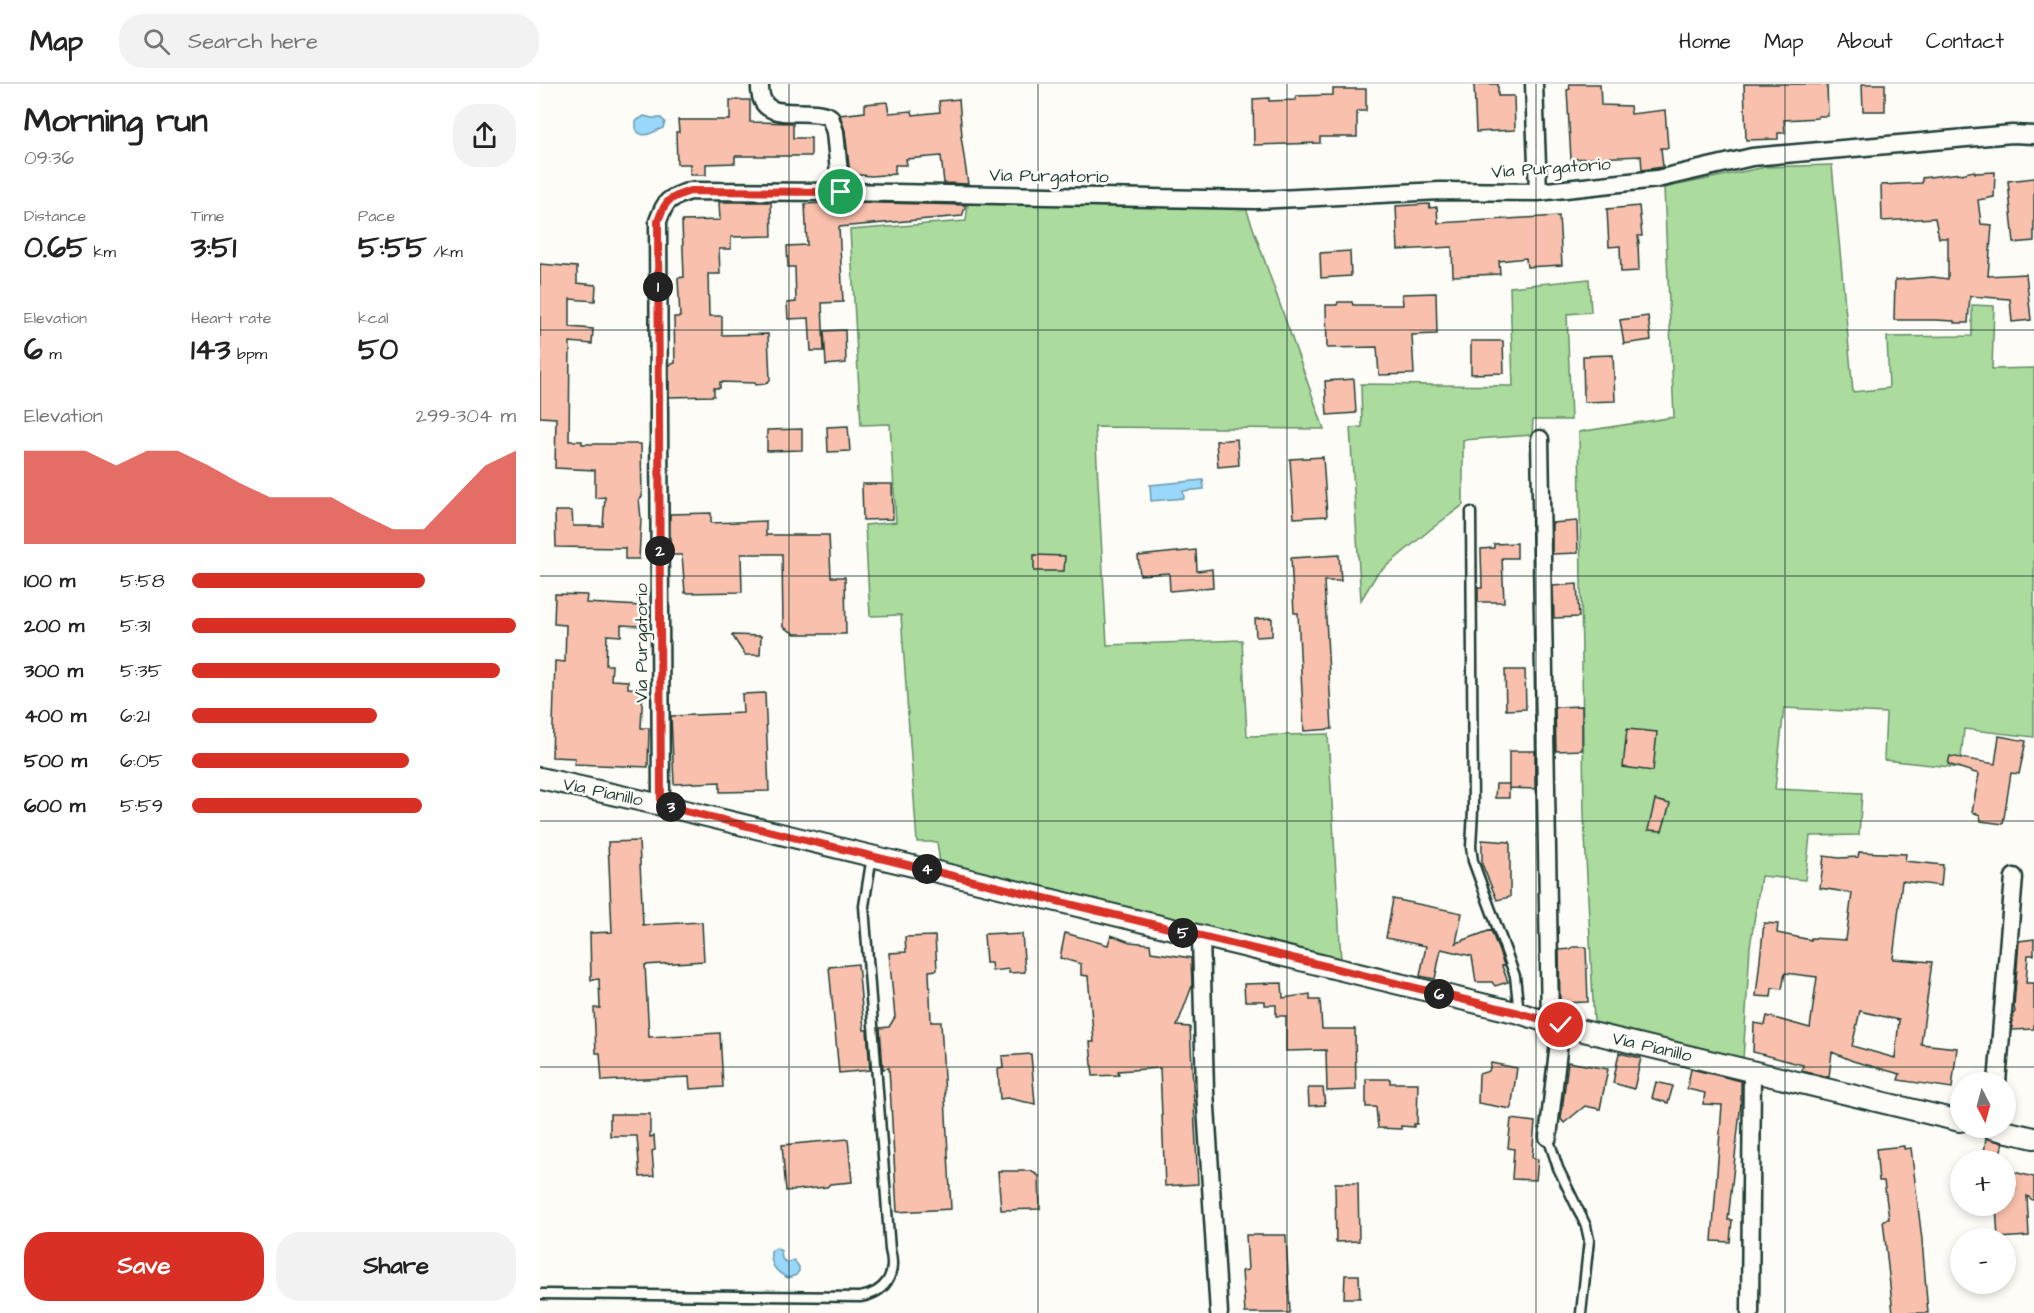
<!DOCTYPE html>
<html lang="en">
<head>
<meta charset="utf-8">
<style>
  :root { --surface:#fff; --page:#f2f2f2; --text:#222; --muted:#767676; --line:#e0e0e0; --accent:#d93025 }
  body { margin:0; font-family:"Architects Daughter",sans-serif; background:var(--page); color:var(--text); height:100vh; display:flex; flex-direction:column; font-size:22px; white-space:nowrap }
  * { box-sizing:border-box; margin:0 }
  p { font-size:20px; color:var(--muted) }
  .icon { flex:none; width:33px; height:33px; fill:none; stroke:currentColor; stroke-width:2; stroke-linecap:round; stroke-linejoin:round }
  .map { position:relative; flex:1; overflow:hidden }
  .details { display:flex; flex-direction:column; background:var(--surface); width:540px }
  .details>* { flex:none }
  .needle { width:39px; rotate:174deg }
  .tools { position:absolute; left:1410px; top:988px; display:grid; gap:12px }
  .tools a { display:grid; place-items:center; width:66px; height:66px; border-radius:50%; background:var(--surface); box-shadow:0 3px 9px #0003; font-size:30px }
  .pin { position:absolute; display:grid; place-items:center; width:51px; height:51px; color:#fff; margin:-26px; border:3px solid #fff; border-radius:50%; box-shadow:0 2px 6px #0007 }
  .km { position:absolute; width:30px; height:30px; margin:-15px; border-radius:50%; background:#222; color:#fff; font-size:16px; line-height:30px; text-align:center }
  .round { display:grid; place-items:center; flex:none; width:63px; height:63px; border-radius:24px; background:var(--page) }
  .headline { display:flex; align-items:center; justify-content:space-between; height:102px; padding:0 24px }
  h1 { font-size:33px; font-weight:800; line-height:45px }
  .metrics { display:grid; grid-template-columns:repeat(3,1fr); gap:9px; height:102px; padding:6px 24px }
  .metrics div { display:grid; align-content:center }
  .metrics b { font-size:30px; font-weight:800 }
  .metrics small { font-size:16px; font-weight:400 }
  .metrics p { font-size:16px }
  .chart { height:168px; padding:12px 24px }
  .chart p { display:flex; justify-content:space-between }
  .chart svg { width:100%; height:108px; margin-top:6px; fill:var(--accent); opacity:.7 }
  .action { display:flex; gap:12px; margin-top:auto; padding:12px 24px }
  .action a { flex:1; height:69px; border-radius:24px; background:var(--accent); color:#fff; font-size:24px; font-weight:800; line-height:69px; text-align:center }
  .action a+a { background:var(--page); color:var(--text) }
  ul { padding:0 24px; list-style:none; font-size:20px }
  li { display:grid; grid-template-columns:96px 72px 1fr; align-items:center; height:45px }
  li i { height:15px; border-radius:8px; background:var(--accent) }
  header { display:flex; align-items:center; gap:36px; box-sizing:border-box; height:84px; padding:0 30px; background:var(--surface); border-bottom:2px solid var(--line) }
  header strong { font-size:28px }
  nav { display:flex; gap:33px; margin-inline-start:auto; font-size:21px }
  .search { width:420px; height:54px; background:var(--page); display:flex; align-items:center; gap:15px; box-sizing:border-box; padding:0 21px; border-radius:24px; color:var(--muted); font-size:22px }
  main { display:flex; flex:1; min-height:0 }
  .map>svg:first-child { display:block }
  .green { fill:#abdc9d; stroke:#658c68; stroke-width:1.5 }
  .water { fill:#99d8fb; stroke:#689aab; stroke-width:1.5 }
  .building { fill:#f9c1ad; stroke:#1f3d34; stroke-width:1.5; fill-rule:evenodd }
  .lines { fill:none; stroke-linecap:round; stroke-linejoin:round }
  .service-casing { stroke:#1f3d34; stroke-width:13 }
  .minor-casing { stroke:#1f3d34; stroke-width:21 }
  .tertiary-casing { stroke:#1f3d34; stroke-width:24 }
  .service { stroke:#fdfcf7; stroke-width:8 }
  .minor { stroke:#fdfcf7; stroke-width:16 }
  .tertiary { stroke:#fdfcf7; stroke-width:20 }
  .route-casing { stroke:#fff; stroke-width:12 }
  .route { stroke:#d93025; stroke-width:8 }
  .grid { fill:none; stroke:#1f3d34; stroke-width:1.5; stroke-opacity:0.55 }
  .labels { text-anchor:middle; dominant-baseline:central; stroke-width:5; stroke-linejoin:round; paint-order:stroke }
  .street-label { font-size:18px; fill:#1f3d34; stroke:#fdfcf7 }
</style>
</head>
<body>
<header>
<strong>Map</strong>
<div class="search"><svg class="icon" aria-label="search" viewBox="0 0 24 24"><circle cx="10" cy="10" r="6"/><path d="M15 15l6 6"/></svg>Search here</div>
<nav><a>Home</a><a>Map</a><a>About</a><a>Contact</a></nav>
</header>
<main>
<section class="details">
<div class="headline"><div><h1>Morning run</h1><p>09:36</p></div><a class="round"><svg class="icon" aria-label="share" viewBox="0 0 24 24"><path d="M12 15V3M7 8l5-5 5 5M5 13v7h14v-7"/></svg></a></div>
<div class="metrics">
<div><p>Distance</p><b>0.65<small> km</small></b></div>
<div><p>Time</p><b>3:51</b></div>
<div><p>Pace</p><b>5:55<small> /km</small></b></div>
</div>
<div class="metrics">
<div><p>Elevation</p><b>6<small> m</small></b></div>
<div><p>Heart rate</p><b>143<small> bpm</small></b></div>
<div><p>kcal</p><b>50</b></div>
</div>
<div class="chart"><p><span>Elevation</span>299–304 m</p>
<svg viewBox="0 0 160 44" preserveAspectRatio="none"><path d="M0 44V6L10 6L20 6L30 12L40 6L50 6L60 12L70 19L80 25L90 25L100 25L110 32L120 38L130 38L140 25L150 12L160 6V44z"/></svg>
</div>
<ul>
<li><b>100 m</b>5:58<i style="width:72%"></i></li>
<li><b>200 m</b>5:31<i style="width:100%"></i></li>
<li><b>300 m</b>5:35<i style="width:95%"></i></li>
<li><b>400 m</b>6:21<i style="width:57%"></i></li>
<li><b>500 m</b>6:05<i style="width:67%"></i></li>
<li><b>600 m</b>5:59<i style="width:71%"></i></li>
</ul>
<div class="action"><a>Save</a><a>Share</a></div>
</section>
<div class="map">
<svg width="1494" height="1229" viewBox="0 0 1494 1229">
  <rect width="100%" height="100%" fill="#fdfcf7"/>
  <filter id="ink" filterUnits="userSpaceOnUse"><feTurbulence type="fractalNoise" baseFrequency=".0167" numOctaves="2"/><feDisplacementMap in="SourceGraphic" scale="12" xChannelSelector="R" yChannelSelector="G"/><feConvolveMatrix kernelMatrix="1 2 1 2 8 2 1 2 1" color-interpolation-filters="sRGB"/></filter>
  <g filter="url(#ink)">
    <path class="green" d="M 1292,81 L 1313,308 L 1349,304 L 1347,253 L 1432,252 L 1432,221 L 1454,222 L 1452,285 L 1494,284 L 1494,653 L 1424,645 L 1420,684 L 1344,676 L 1346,629 L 1244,624 L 1235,705 L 1322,709 L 1319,751 L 1270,752 L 1265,796 L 1221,792 L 1210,863 L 1203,976 L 1054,939 L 1044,730 L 1039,348 L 1134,333 L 1124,104 L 1225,83 Z
      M 428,119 L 706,124 L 784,345 L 555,343 L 567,561 L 702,556 L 707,652 L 788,650 L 801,877 L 400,779 L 397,758 L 377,758 L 361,531 L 330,532 L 325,441 L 356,438 L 350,340 L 321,341 L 310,146 L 426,137 Z
      M 1049,195 L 1051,228 L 1027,230 L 1031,336 L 993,336 L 992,351 L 923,356 L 923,421 L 891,445 L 837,490 L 821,516 L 810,344 L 822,343 L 821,300 L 973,302 L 970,203 Z"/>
    <path class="water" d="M 104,32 L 112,34 L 121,34 L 125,38 L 123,44 C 112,48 104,56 96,46 L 96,37 Z
      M 663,396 L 664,405 L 643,407 L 644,414 L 611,417 L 610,401 Z
      M 236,1164 L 241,1167 L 242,1175 L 248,1179 L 254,1176 L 259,1183 L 259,1187 L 256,1191 L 248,1194 C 235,1188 230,1180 231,1167 Z"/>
    <path class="building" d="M 934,0 L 958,0 L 958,12 L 974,12 L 975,46 L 936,48 Z
      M 1029,0 L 1060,0 L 1061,21 L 1090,22 L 1091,30 L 1125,26 L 1128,64 L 1121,64 L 1123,83 L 1102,86 L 1101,72 L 1031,75 L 1027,6 L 1030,5 Z
      M 1204,0 L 1287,0 L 1288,32 L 1278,32 L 1278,34 L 1244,36 L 1245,49 L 1238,49 L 1238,55 L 1206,56 Z
      M 1322,0 L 1345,0 L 1345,27 L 1323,27 Z
      M 793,5 L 826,5 L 826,27 L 817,27 L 817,53 L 780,53 L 780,59 L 714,61 L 713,15 L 729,14 L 729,17 L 756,16 L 756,12 L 793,11 Z
      M 419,15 L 422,52 L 421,52 L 428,100 L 404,99 L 401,72 L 366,75 L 367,81 L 355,81 L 355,90 L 331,92 L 310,90 L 305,47 L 300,31 L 325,28 L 325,20 L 347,18 L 349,29 L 372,27 L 373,31 L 400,28 L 399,17 Z
      M 190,16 L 210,16 L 210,38 L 253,39 L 253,54 L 271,54 L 271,72 L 195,72 L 195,79 L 166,80 L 166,91 L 150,91 L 150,80 L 137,80 L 136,48 L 139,48 L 138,36 L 190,36 Z
      M 1434,87 L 1435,89 L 1455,88 L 1454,113 L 1438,116 L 1441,140 L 1452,141 L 1448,192 L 1486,190 L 1491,236 L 1472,238 L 1470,215 L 1430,212 L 1428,239 L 1414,239 L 1414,237 L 1395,236 L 1354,236 L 1355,196 L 1393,193 L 1408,195 L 1408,154 L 1399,154 L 1395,134 L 1342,137 L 1341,101 L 1382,99 L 1382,94 L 1420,89 L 1421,90 Z
      M 1494,94 L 1494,157 L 1474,159 L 1468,97 Z
      M 179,118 L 231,118 L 232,152 L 191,153 L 191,165 L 179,165 L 180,190 L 168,190 L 169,232 L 182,232 L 182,251 L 228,250 L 230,296 L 225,300 L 215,301 L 215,299 L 180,298 L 180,304 L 174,304 L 174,312 L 129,313 L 129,281 L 135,279 L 134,233 L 140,233 L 138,194 L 144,193 L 142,137 L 180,136 Z
      M 301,118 L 426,121 L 422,132 L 299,143 L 303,218 L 282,219 L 284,267 L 271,267 L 269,234 L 248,235 L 247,219 L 256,218 L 255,183 L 248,183 L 247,162 L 267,161 L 265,120 Z
      M 889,120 L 890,124 L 897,123 L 898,139 L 1019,132 L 1022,181 L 987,183 L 986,174 L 959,177 L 960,190 L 913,192 L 912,163 L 858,166 L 856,122 Z
      M 1099,122 L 1102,152 L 1098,152 L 1099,159 L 1098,159 L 1099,187 L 1081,188 L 1080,162 L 1069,163 L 1067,125 Z
      M 810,167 L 811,192 L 781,194 L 780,169 Z
      M 0,180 L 37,183 L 37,199 L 56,201 L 55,217 L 30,215 L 30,243 L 53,245 L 52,260 L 30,258 L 29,357 L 42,357 L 42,360 L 101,360 L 102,413 L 99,415 L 101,434 L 99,475 L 85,475 L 85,464 L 16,463 L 15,427 L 32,427 L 33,442 L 63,442 L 65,413 L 55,414 L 55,386 L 15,384 L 16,334 L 0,333 Z
      M 896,209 L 897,250 L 872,251 L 874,290 L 839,291 L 837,263 L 787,264 L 786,221 L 797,221 L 798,218 L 812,218 L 813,221 L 863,221 L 862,210 Z
      M 1108,232 L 1111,256 L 1084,260 L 1080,236 Z
      M 305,246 L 306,279 L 286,281 L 284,247 Z
      M 931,257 L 963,257 L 964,289 L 931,290 Z
      M 1073,271 L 1075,317 L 1044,318 L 1043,272 Z
      M 814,295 L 816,329 L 787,331 L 785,297 Z
      M 308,342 L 310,367 L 288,368 L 287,343 Z
      M 262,345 L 262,366 L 227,367 L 227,346 Z
      M 697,355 L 699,381 L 678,383 L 676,357 Z
      M 783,373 L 787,432 L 754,434 L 750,375 Z
      M 322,400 L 352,400 L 353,435 L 323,436 Z
      M 171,429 L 171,439 L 226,437 L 226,451 L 289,451 L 291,493 L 305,493 L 306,550 L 255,550 L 243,543 L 242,470 L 201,470 L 202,508 L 145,509 L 142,471 L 130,471 L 130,430 Z
      M 1037,437 L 1038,469 L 1012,470 L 1012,439 Z
      M 977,459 L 977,474 L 962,474 L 964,518 L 938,518 L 938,504 L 942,504 L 941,465 L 954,464 L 954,460 Z
      M 656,466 L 657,487 L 672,485 L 673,503 L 630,507 L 629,489 L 600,491 L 598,472 Z
      M 494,471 L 525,472 L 524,487 L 494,487 Z
      M 799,471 L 801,497 L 784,497 L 792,645 L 764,647 L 758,529 L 754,529 L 751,474 Z
      M 1037,500 L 1039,533 L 1014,534 L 1013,502 Z
      M 15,510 L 47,511 L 46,519 L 101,522 L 100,542 L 81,541 L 81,552 L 67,551 L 66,581 L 72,581 L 71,596 L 88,597 L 88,604 L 103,605 L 101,644 L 109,644 L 108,683 L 34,680 L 35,674 L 12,673 L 15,577 L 25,578 L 26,541 L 14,540 Z
      M 732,534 L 732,552 L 716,553 L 715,535 Z
      M 192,551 L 221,552 L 220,571 L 205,571 Z
      M 965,586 L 985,586 L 986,625 L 966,626 Z
      M 225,609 L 229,707 L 180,708 L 180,698 L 134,700 L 131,632 L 203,629 L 202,610 Z
      M 1042,622 L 1042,666 L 1016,667 L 1015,623 Z
      M 1087,645 L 1117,648 L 1113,687 L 1083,683 Z
      M 1459,652 L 1486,657 L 1479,690 L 1471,689 L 1463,740 L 1441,737 L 1440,731 L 1432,728 L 1439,690 L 1408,680 L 1410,672 L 1455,680 Z
      M 969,667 L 995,667 L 995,705 L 969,704 Z
      M 956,700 L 969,700 L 969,714 L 955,714 Z
      M 1115,716 L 1130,720 L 1122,747 L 1108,746 Z
      M 942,756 L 970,758 L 970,813 L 957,816 L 942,780 Z
      M 99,757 L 103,841 L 162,838 L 164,877 L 105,881 L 109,953 L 180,949 L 183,1003 L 150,1005 L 149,993 L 62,997 L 60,969 L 56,969 L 54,924 L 60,924 L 59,895 L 51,896 L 50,849 L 72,848 L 68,758 Z
      M 1319,768 L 1366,770 L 1365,777 L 1403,781 L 1401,802 L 1362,797 L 1353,875 L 1392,878 L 1381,960 L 1417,964 L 1412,1004 L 1358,996 L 1360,990 L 1313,977 L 1292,968 L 1289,993 L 1262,987 L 1263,981 L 1213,968 L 1214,939 L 1225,941 L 1227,932 L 1270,944 L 1277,893 L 1245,889 L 1242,905 L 1232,904 L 1231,913 L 1216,912 L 1224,839 L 1238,840 L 1237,849 L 1271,856 L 1271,854 L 1306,856 L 1312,809 L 1280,804 L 1284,772 L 1299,774 L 1318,773 ZM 1320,927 L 1359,936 L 1355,974 L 1312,962 Z
      M 853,815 L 922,829 L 916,859 L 951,846 L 964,881 L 962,882 L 968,898 L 955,902 L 952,898 L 936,898 L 932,872 L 901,865 L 895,895 L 880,892 L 886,862 L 846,854 Z
      M 464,849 L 464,851 L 482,850 L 485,888 L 469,889 L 469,885 L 452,887 L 451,879 L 446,879 L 444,850 Z
      M 525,849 L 568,861 L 571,851 L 590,858 L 610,860 L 611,868 L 651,874 L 652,902 L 637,942 L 650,943 L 658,1100 L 625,1102 L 620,984 L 578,987 L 579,991 L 553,992 L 550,958 L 554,958 L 548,892 L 541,891 L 541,880 L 520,874 Z
      M 395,852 L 397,886 L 389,887 L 391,938 L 401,938 L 411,1125 L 357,1128 L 349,984 L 343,985 L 340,944 L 349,943 L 355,933 L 349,869 L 366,868 L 365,853 Z
      M 1494,855 L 1494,871 L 1488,871 L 1486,899 L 1494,899 L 1494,945 L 1472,946 L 1473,930 L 1475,928 L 1474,922 L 1479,857 Z
      M 1033,863 L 1046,863 L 1048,918 L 1020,919 L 1019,866 L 1031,865 Z
      M 318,880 L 324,946 L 327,946 L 330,986 L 299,989 L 289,883 Z
      M 742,899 L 743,914 L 770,910 L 770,916 L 780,916 L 782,945 L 815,945 L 816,1006 L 787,1007 L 786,966 L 746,967 L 746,932 L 736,932 L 736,921 L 725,921 L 725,917 L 705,917 L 704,900 Z
      M 1079,969 L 1101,974 L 1094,1005 L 1073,999 Z
      M 491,970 L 495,1020 L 467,1014 L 460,1015 L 458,985 L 463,984 L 462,972 Z
      M 1028,978 L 1068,985 L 1060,1025 L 1045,1022 L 1024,1039 L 1021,1035 Z
      M 951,979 L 977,984 L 971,1025 L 938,1019 L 939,990 L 949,987 Z
      M 1151,985 L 1201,997 L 1201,1018 L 1188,1136 L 1192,1136 L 1190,1158 L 1172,1157 L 1182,1021 L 1163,1020 L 1165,1009 L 1147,1005 Z
      M 826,995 L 850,995 L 850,999 L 878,999 L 877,1040 L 874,1040 L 874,1043 L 861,1042 L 861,1045 L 838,1044 L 836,1023 L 826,1023 Z
      M 1116,998 L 1133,1002 L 1128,1019 L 1112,1014 Z
      M 768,1004 L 783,1004 L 785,1021 L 769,1022 Z
      M 70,1030 L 110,1030 L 110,1053 L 114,1052 L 115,1066 L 112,1067 L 114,1092 L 100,1093 L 97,1052 L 70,1052 Z
      M 971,1035 L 995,1038 L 992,1074 L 998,1075 L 996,1096 L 972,1095 L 974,1065 L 968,1064 Z
      M 1446,1054 L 1463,1059 L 1458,1077 L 1443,1077 Z
      M 308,1055 L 312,1098 L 290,1100 L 287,1103 L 246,1107 L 242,1061 Z
      M 1364,1062 L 1364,1065 L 1371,1064 L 1382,1156 L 1388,1229 L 1353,1229 L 1343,1136 L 1349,1135 L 1344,1097 L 1339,1097 L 1336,1065 Z
      M 1466,1086 L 1494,1093 L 1494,1117 L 1487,1112 L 1489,1152 L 1458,1154 L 1456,1122 L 1466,1122 L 1466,1119 L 1476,1104 L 1466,1098 Z
      M 458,1087 L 491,1087 L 499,1092 L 500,1125 L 461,1126 Z
      M 795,1099 L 818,1099 L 819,1157 L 796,1158 Z
      M 706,1151 L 746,1151 L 750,1229 L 705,1229 L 702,1187 L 708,1186 Z
      M 805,1191 L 819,1191 L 820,1214 L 804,1214 Z"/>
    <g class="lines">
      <defs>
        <path id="service" d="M 931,428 L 933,726 L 931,763 L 933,777 L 975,892 L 979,929
          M 1008,1053 L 1018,1084 L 1046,1142 L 1049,1156 L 1041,1229
          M 0,1210 L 320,1213 C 345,1209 357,1191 350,1166 L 324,822 L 332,772"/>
        <path id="minor" d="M 220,0 C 218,44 264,20 290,33 L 295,48 L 301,108
          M 994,0 L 998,108
          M 1000,355 L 1010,939
          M 121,721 L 118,137 C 126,115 128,115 150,107 L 301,108 L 716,116 L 900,107 L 998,108 L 1117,95 L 1212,73 L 1472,50 L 1494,51
          M 661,853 L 665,1007 L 679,1229
          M 1457,999 L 1474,793
          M 1008,1053 L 1021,941
          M 1210,1229 L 1212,987"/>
        <path id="tertiary" d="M 0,694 L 121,721 L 979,929 L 1010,939 L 1420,1037
          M 1451,1044 L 1494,1054"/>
      </defs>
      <use href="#service" class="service-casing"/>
      <use href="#minor" class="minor-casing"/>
      <use href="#tertiary" class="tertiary-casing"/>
      <use href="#service" class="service"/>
      <use href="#minor" class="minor"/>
      <use href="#tertiary" class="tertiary"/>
    </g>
  </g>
  <g class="lines" filter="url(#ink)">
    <defs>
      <path id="route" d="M 301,108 L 150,107 C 128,115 126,115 118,137 L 121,721 L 979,929 L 1021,941"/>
    </defs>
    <use href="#route" class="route-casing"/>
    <use href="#route" class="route"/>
  </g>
  <path class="grid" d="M 249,0 L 249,1229M 498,0 L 498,1229M 747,0 L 747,1229M 996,0 L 996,1229M 1245,0 L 1245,1229M 0,246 L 1494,246M 0,492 L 1494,492M 0,737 L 1494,737M 0,983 L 1494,983"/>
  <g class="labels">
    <g class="street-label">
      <text transform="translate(1011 84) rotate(-4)">Via Purgatorio</text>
      <text transform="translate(509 92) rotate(1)">Via Purgatorio</text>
      <text transform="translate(101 559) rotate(-90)">Via Purgatorio</text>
      <text transform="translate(63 708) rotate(12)">Via Pianillo</text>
      <text transform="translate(1112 963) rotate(13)">Via Pianillo</text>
    </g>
  </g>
</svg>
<div class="tools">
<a><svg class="needle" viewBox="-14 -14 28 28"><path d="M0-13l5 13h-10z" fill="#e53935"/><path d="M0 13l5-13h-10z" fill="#767676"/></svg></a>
<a>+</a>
<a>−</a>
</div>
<div class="pin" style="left:301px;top:108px;background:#1e9e55"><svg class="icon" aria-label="arrive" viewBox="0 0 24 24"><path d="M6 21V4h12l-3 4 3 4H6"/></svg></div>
<div class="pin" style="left:1021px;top:941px;background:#d93025"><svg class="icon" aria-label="check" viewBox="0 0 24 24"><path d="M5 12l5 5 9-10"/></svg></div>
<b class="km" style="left:118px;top:203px">1</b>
<b class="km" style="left:120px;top:467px">2</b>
<b class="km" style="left:131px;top:723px">3</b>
<b class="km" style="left:387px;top:785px">4</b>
<b class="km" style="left:643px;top:849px">5</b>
<b class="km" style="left:899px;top:910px">6</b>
</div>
</main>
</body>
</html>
